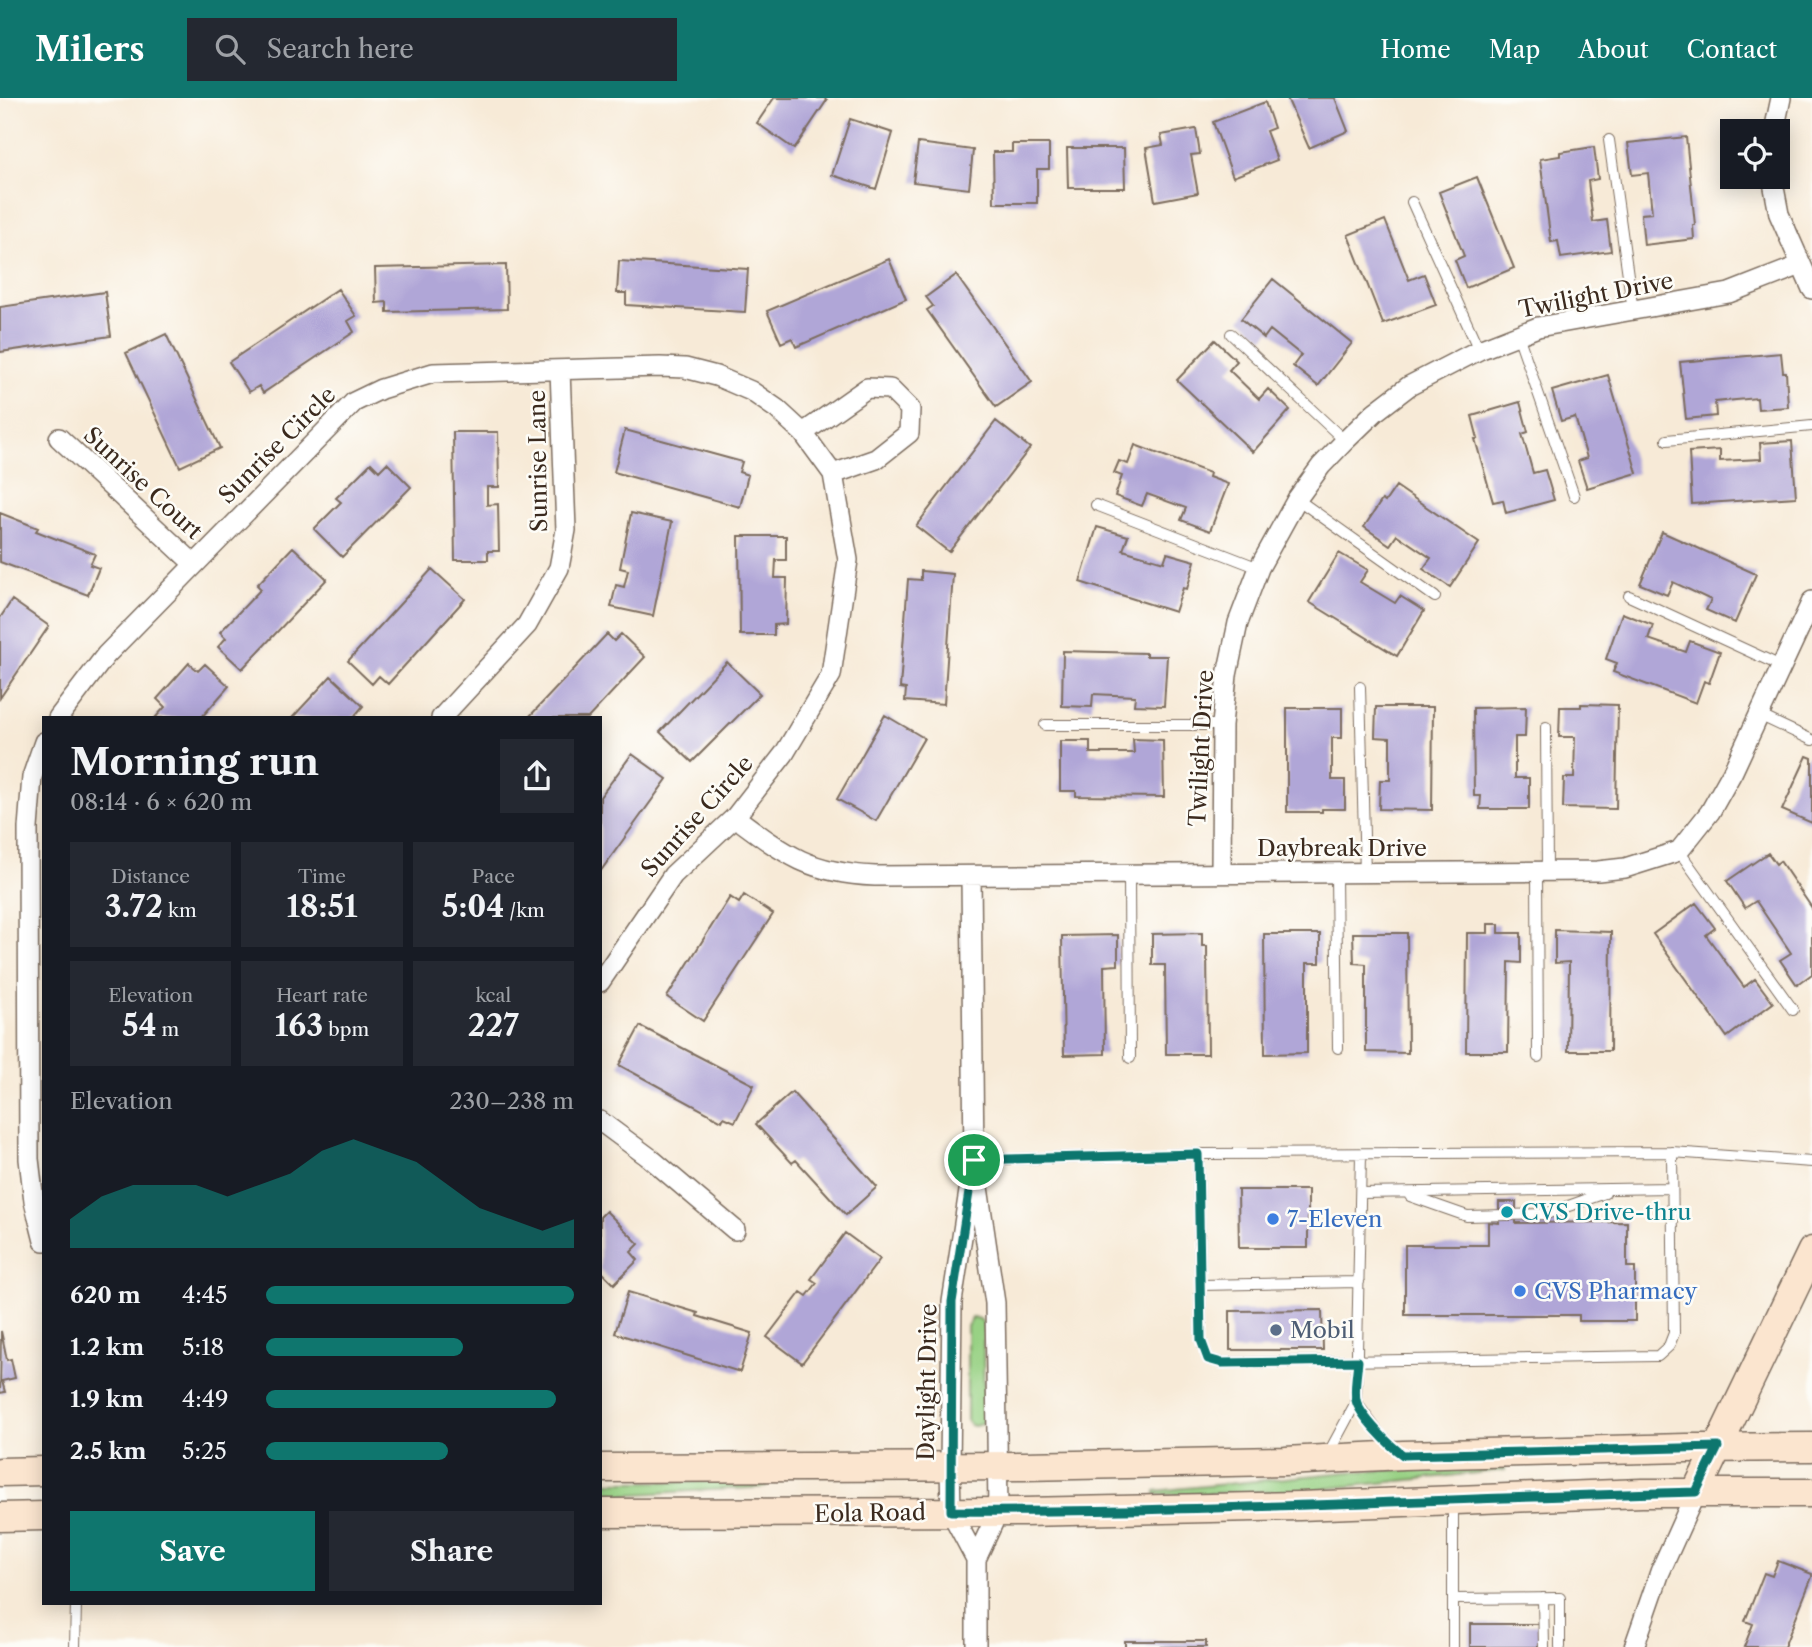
<!DOCTYPE html>
<html lang="en">
<head>
<meta charset="utf-8">
<style>
  :root { --surface:#171b24; --page:#242831; --text:#f1f3f6; --muted:#9ea1a6; --accent:#0f766e }
  body { margin:0; font-family:"Libre Caslon Text",serif; background:var(--page); color:var(--text); height:100vh; display:flex; flex-direction:column; font-size:26px; white-space:nowrap }
  * { box-sizing:border-box; margin:0 }
  p { font-size:23px; color:var(--muted) }
  .icon { flex:none; width:38px; height:38px; fill:none; stroke:currentColor; stroke-width:2; stroke-linecap:round; stroke-linejoin:round }
  .map { position:relative; flex:1; overflow:hidden }
  .panel { position:absolute; left:42px; top:618px; width:560px; height:889px; display:flex; flex-direction:column; background:var(--surface); border-radius:0px; box-shadow:0 4px 18px #0003 }
  .panel>* { flex:none }
  .fabs { position:absolute; left:1720px; top:21px; display:grid; gap:14px }
  .fabs a { display:grid; place-items:center; width:70px; height:70px; border-radius:0px; background:var(--surface); box-shadow:0 4px 18px #0003; font-size:35px }
  .pin { position:absolute; display:grid; place-items:center; width:60px; height:60px; color:#fff; margin:-30px; border:4px solid #fff; border-radius:50%; box-shadow:0 2px 7px #0007 }
  .round { display:grid; place-items:center; flex:none; width:74px; height:74px; border-radius:0px; background:var(--page) }
  .headline { display:flex; align-items:center; justify-content:space-between; height:119px; padding:0 28px }
  h1 { font-size:38px; font-weight:700; line-height:52px }
  .stats { display:grid; grid-template-columns:repeat(3,1fr); gap:10px; height:119px; padding:7px 28px }
  .stats div { display:grid; align-content:center; border-radius:0px; background:var(--page); text-align:center }
  .stats b { font-size:30px; font-weight:700 }
  .stats small { font-size:19px; font-weight:400 }
  .stats p { font-size:19px }
  .chart { height:196px; padding:14px 28px }
  .chart p { display:flex; justify-content:space-between }
  .chart svg { width:100%; height:126px; margin-top:7px; fill:var(--accent); opacity:.7 }
  .action { display:flex; gap:14px; margin-top:auto; padding:14px 28px }
  .action a { flex:1; height:80px; border-radius:0px; background:var(--accent); color:#fff; font-size:28px; font-weight:700; line-height:80px; text-align:center }
  .action a+a { background:var(--page); color:var(--text) }
  ul { padding:0 28px; list-style:none; font-size:23px }
  li { display:grid; grid-template-columns:112px 84px 1fr; align-items:center; height:52px }
  li i { height:18px; border-radius:9px; background:var(--accent) }
  header { display:flex; align-items:center; gap:42px; box-sizing:border-box; height:98px; padding:0 35px; background:var(--accent); color:#fff }
  header strong { font-size:33px }
  nav { display:flex; gap:38px; margin-inline-start:auto; font-size:24px }
  .search { width:490px; height:63px; background:var(--page); display:flex; align-items:center; gap:18px; box-sizing:border-box; padding:0 24px; border-radius:0px; color:var(--muted); font-size:26px }
  .map>svg:first-child { display:block }
  .green { fill:#98d184; stroke:#6a7e51; stroke-width:2 }
  .building { fill:#b0a6d7 }
  .lines { fill:none; stroke-linecap:round; stroke-linejoin:round }
  .lane-casing { stroke:#7d6d5f; stroke-width:12 }
  .street-casing { stroke:#7d6d5f; stroke-width:22 }
  .secondary-casing { stroke:#7d6d5f; stroke-width:31 }
  .lane { stroke:#fff; stroke-width:10 }
  .street { stroke:#fff; stroke-width:19 }
  .secondary { stroke:#fbe5cf; stroke-width:28 }
  .route-casing { stroke:#fff; stroke-width:14 }
  .route { stroke:#0f766e; stroke-width:9 }
  .culture-dot { fill:#0f9aa8; stroke:#fdfcf7; stroke-width:2.5 }
  .shop-dot { fill:#3f7fe0; stroke:#fdfcf7; stroke-width:2.5 }
  .service-dot { fill:#5c6f8a; stroke:#fdfcf7; stroke-width:2.5 }
  .labels { text-anchor:middle; dominant-baseline:central; stroke-width:5; stroke-linejoin:round; paint-order:stroke }
  .street-label { font-size:23px; fill:#3b2a1e; stroke:#fdfcf7 }
  .culture-label { font-size:23px; fill:#0d838f; stroke:#fdfcf7; text-anchor:start }
  .shop-label { font-size:23px; fill:#366cbe; stroke:#fdfcf7; text-anchor:start }
  .service-label { font-size:23px; fill:#4e5e75; stroke:#fdfcf7; text-anchor:start }
</style>
</head>
<body>
<header>
<strong>Milers</strong>
<div class="search"><svg class="icon" aria-label="search" viewBox="0 0 24 24"><circle cx="10" cy="10" r="6"/><path d="M15 15l6 6"/></svg>Search here</div>
<nav><a>Home</a><a>Map</a><a>About</a><a>Contact</a></nav>
</header>
<div class="map">
<svg width="1812" height="1549" viewBox="0 0 1812 1549">
  <rect width="100%" height="100%" fill="#fdfcf7"/>
  <filter id="ink" filterUnits="userSpaceOnUse"><feTurbulence type="fractalNoise" baseFrequency=".0143" numOctaves="2"/><feDisplacementMap in="SourceGraphic" scale="14" xChannelSelector="R" yChannelSelector="G"/><feConvolveMatrix kernelMatrix="1 2 1 2 8 2 1 2 1" color-interpolation-filters="sRGB"/></filter>
  <filter id="wash" filterUnits="userSpaceOnUse"><feTurbulence type="fractalNoise" baseFrequency=".00686" numOctaves="4" result="noise"/><feDisplacementMap in="SourceGraphic" scale="28" xChannelSelector="R" yChannelSelector="G"/><feGaussianBlur stdDeviation="1.57" result="paint"/><feColorMatrix in="noise" values="0 0 0 0 0 0 0 0 0 0 0 0 0 0 0 0 0 1.4 0 .05"/><feComposite in="paint" operator="in"/></filter>
  <g filter="url(#wash)">
    <rect width="100%" height="100%" fill="#f7ead7"/>
    <path class="green" d="M 973,1219 L 980,1221 L 983,1225 L 984,1320 L 981,1326 L 975,1328 L 970,1327 L 967,1322 L 967,1228 Z
      M 1504,1367 L 1505,1372 L 1312,1392 L 1156,1397 L 1156,1393 L 1347,1374 Z
      M 768,1383 L 766,1389 L 600,1398 L 600,1384 Z"/>
    <g id="blocks">
      <path class="building" d="M 774,0 L 824,0 L 827,2 L 794,51 L 757,25 Z
        M 1287,0 L 1335,0 L 1348,33 L 1309,50 Z
        M 1265,4 L 1274,30 L 1266,33 L 1277,62 L 1233,79 L 1213,24 Z
        M 850,21 L 893,35 L 876,91 L 832,77 Z
        M 1196,31 L 1200,56 L 1191,57 L 1198,95 L 1155,103 L 1146,50 L 1163,47 L 1161,37 Z
        M 1686,39 L 1695,127 L 1693,127 L 1694,141 L 1644,147 L 1641,116 L 1652,115 L 1648,75 L 1632,77 L 1628,45 Z
        M 918,45 L 973,52 L 969,91 L 913,84 Z
        M 1012,46 L 1049,46 L 1049,71 L 1037,71 L 1037,105 L 994,105 L 993,54 L 1012,54 Z
        M 1594,49 L 1598,81 L 1588,83 L 1593,124 L 1607,122 L 1611,153 L 1561,160 L 1558,143 L 1551,144 L 1540,61 L 1560,58 L 1560,54 Z
        M 1067,50 L 1124,50 L 1125,90 L 1068,90 Z
        M 1477,79 L 1514,170 L 1466,190 L 1455,162 L 1464,158 L 1439,94 Z
        M 1385,122 L 1409,182 L 1424,176 L 1436,207 L 1383,226 L 1348,137 Z
        M 889,161 L 906,201 L 796,249 L 792,240 L 781,245 L 767,213 Z
        M 619,163 L 748,171 L 745,214 L 626,207 L 626,195 L 617,195 Z
        M 506,167 L 507,211 L 387,214 L 387,204 L 376,205 L 375,170 Z
        M 956,177 L 1032,284 L 996,309 L 927,212 L 933,208 L 926,199 Z
        M 1273,181 L 1352,245 L 1318,288 L 1293,268 L 1301,257 L 1270,232 L 1264,240 L 1241,221 Z
        M 338,191 L 356,218 L 348,223 L 354,234 L 263,295 L 259,288 L 249,294 L 229,264 Z
        M 105,194 L 111,238 L 0,254 L 0,209 Z
        M 166,236 L 220,350 L 180,369 L 126,255 Z
        M 1215,242 L 1237,263 L 1229,272 L 1259,301 L 1268,291 L 1290,312 L 1253,354 L 1177,282 Z
        M 1781,255 L 1783,274 L 1786,274 L 1788,309 L 1758,311 L 1757,300 L 1715,304 L 1716,318 L 1686,321 L 1680,264 Z
        M 1608,277 L 1637,375 L 1587,390 L 1578,363 L 1587,360 L 1575,319 L 1561,323 L 1552,293 Z
        M 1520,304 L 1528,334 L 1522,336 L 1533,375 L 1545,372 L 1554,402 L 1506,415 L 1503,402 L 1493,404 L 1475,341 L 1478,341 L 1472,318 Z
        M 996,323 L 1030,350 L 949,454 L 916,428 Z
        M 625,332 L 742,364 L 739,374 L 748,377 L 740,409 L 614,374 Z
        M 453,334 L 498,334 L 499,389 L 487,389 L 487,407 L 498,406 L 499,453 L 488,453 L 488,462 L 455,462 Z
        M 1792,343 L 1796,399 L 1692,406 L 1689,354 L 1720,352 L 1720,363 L 1761,361 L 1760,345 Z
        M 1135,347 L 1210,375 L 1209,379 L 1228,386 L 1210,433 L 1181,422 L 1186,410 L 1147,396 L 1142,408 L 1115,398 L 1122,378 L 1114,375 L 1119,363 L 1128,366 Z
        M 371,365 L 379,373 L 387,365 L 411,389 L 342,459 L 314,431 L 341,404 L 336,400 Z
        M 1396,388 L 1479,445 L 1450,489 L 1423,471 L 1431,460 L 1397,437 L 1390,447 L 1364,429 L 1382,402 L 1385,404 Z
        M 0,415 L 38,430 L 36,433 L 95,456 L 90,467 L 99,470 L 88,497 L 0,464 Z
        M 631,415 L 672,424 L 653,518 L 611,509 L 616,487 L 624,489 L 628,472 L 620,470 Z
        M 1097,429 L 1128,438 L 1123,452 L 1164,464 L 1167,455 L 1195,463 L 1187,491 L 1183,490 L 1175,514 L 1080,484 Z
        M 1662,434 L 1756,476 L 1735,525 L 1706,512 L 1711,502 L 1673,484 L 1667,497 L 1640,486 Z
        M 739,438 L 786,438 L 786,462 L 776,462 L 775,480 L 787,480 L 786,526 L 774,527 L 774,537 L 740,537 Z
        M 293,449 L 327,481 L 242,571 L 218,549 L 226,540 L 220,534 L 261,491 L 257,487 Z
        M 1339,455 L 1368,472 L 1360,484 L 1395,505 L 1400,498 L 1424,513 L 1397,558 L 1309,504 Z
        M 432,471 L 465,501 L 388,586 L 379,578 L 372,586 L 348,563 Z
        M 921,473 L 953,476 L 944,606 L 905,603 L 906,591 L 900,590 L 908,481 L 921,482 Z
        M 12,502 L 49,528 L 0,600 L 0,520 Z
        M 1622,515 L 1653,527 L 1648,541 L 1686,554 L 1690,543 L 1720,554 L 1709,585 L 1704,583 L 1696,605 L 1613,574 L 1617,565 L 1606,561 Z
        M 607,536 L 614,543 L 621,536 L 645,559 L 588,620 L 528,620 Z
        M 1063,553 L 1146,555 L 1146,558 L 1167,558 L 1164,608 L 1134,607 L 1135,598 L 1093,596 L 1092,609 L 1062,608 Z
        M 727,564 L 760,596 L 692,664 L 660,634 Z
        M 189,565 L 198,573 L 205,566 L 229,588 L 201,620 L 155,620 L 165,609 L 157,601 Z
        M 331,578 L 363,608 L 353,620 L 292,620 Z
        M 1581,606 L 1618,607 L 1616,711 L 1563,710 L 1564,680 L 1574,680 L 1575,639 L 1559,639 L 1560,609 L 1581,609 Z
        M 1376,609 L 1433,609 L 1432,712 L 1379,711 L 1380,682 L 1390,682 L 1390,640 L 1375,639 Z
        M 1526,609 L 1525,639 L 1515,639 L 1515,680 L 1529,680 L 1529,711 L 1480,711 L 1481,698 L 1474,698 L 1473,610 Z
        M 1287,610 L 1342,610 L 1342,640 L 1332,640 L 1332,682 L 1345,682 L 1345,711 L 1322,711 L 1322,714 L 1287,714 Z
        M 885,617 L 924,640 L 876,723 L 837,701 Z
        M 1133,641 L 1163,642 L 1164,699 L 1076,698 L 1076,693 L 1060,693 L 1060,643 L 1090,643 L 1090,655 L 1134,655 Z
        M 632,656 L 667,681 L 600,774 L 600,699 Z
        M 1807,658 L 1812,660 L 1812,725 L 1782,712 Z
        M 1768,755 L 1776,766 L 1780,763 L 1812,810 L 1812,876 L 1797,887 L 1780,862 L 1791,855 L 1756,803 L 1745,810 L 1727,783 Z
        M 744,797 L 773,816 L 703,923 L 667,899 L 730,799 L 739,805 Z
        M 1696,805 L 1715,830 L 1706,837 L 1744,889 L 1755,881 L 1773,905 L 1727,939 L 1653,836 Z
        M 1488,826 L 1499,826 L 1499,835 L 1521,835 L 1521,865 L 1509,864 L 1508,954 L 1466,954 L 1467,835 L 1488,835 Z
        M 1555,832 L 1611,834 L 1610,953 L 1568,953 L 1569,864 L 1555,865 Z
        M 1202,835 L 1202,848 L 1207,848 L 1208,956 L 1166,956 L 1165,867 L 1152,867 L 1152,836 Z
        M 1353,835 L 1407,835 L 1408,955 L 1366,954 L 1366,866 L 1354,865 Z
        M 1264,836 L 1320,836 L 1320,865 L 1307,865 L 1307,955 L 1265,956 Z
        M 1118,837 L 1118,867 L 1104,868 L 1105,956 L 1064,957 L 1062,838 Z
        M 640,928 L 754,987 L 735,1024 L 724,1019 L 722,1023 L 619,967 Z
        M 792,994 L 877,1089 L 846,1117 L 796,1062 L 792,1065 L 756,1026 Z
        M 1238,1092 L 1308,1092 L 1308,1150 L 1239,1150 Z
        M 1499,1104 L 1516,1104 L 1516,1125 L 1627,1124 L 1627,1169 L 1635,1169 L 1635,1223 L 1579,1223 L 1579,1217 L 1405,1217 L 1405,1147 L 1488,1147 L 1488,1124 L 1499,1125 Z
        M 606,1113 L 639,1146 L 631,1154 L 638,1162 L 614,1186 L 600,1172 L 600,1119 Z
        M 845,1135 L 880,1161 L 802,1265 L 767,1239 L 801,1194 L 807,1198 L 817,1185 L 811,1181 Z
        M 628,1194 L 698,1215 L 697,1218 L 752,1235 L 740,1274 L 615,1235 Z
        M 1322,1212 L 1323,1252 L 1230,1252 L 1230,1213 Z
        M 1,1233 L 7,1262 L 11,1261 L 15,1280 L 2,1283 L 5,1294 L 0,1295 Z
        M 1778,1463 L 1812,1476 L 1812,1479 L 1784,1549 L 1744,1549 L 1753,1526 L 1745,1523 L 1764,1475 L 1772,1478 Z
        M 1470,1526 L 1541,1526 L 1541,1549 L 1470,1549 Z
        M 1125,1543 L 1206,1543 L 1206,1549 L 1125,1549 Z"/>
    </g>
  </g>
  <g filter="url(#ink)">
    <use href="#blocks" fill-opacity="0" stroke="#7d6d5f" stroke-width="2"/>
    <g class="lines">
      <defs>
        <path id="lane" d="M 1609,42 L 1633,213
          M 1412,104 L 1479,252
          M 1231,236 L 1345,343
          M 1518,237 L 1574,398
          M 1667,342 L 1812,328
          M 1297,401 L 1435,499
          M 1096,407 L 1259,470
          M 1629,498 L 1781,568
          M 1360,589 L 1365,776
          M 1759,617 L 1812,642
          M 1045,627 L 1222,627
          M 1546,629 L 1547,774
          M 1679,753 L 1793,912
          M 1537,774 L 1538,959
          M 1129,776 L 1130,960
          M 1336,777 L 1338,950
          M 1198,1056 L 1201,1242 L 1208,1261 L 1222,1265 L 1658,1258 L 1669,1248 L 1674,1235 L 1672,1054
          M 974,1062 L 1198,1056 L 1672,1054 L 1812,1064
          M 1361,1095 L 1672,1090
          M 1410,1098 L 1467,1118 L 1546,1116 L 1605,1095
          M 1200,1187 L 1359,1184
          M 1356,1304 L 1380,1337 L 1396,1352
          M 1328,1356 L 1356,1304 L 1361,1056
          M 1543,1500 L 1544,1549
          M 1453,1501 L 1560,1500 L 1560,1549
          M 75,1549 L 76,1505
          M 1453,1549 L 1453,1404"/>
        <path id="street" d="M 1774,33 L 1781,0
          M 1772,79 L 1779,116 L 1812,191
          M 803,335 L 867,290 L 890,291 L 910,311 L 909,335 L 876,361 L 833,376
          M 59,340 L 193,465
          M 58,620 L 106,557 L 354,304 L 381,291 L 433,275 L 660,269 L 685,270 L 716,278 L 751,293 L 777,311 L 803,335 L 833,376 L 848,462 L 831,577 L 784,656 L 735,719 L 673,777 L 600,884
          M 441,620 L 527,527 L 559,470 L 566,432 L 560,272
          M 44,644 L 32,679 L 28,730 L 29,1061 L 34,1103 L 44,1143
          M 735,719 C 786,757 809,775 875,778 C 1116,777 1357,775 1598,773 L 1625,770 L 1679,753 L 1710,714 L 1733,673 L 1812,503
          M 1221,775 L 1222,627 L 1227,577 L 1238,525 L 1259,470 L 1297,401 L 1321,368 L 1345,343 L 1375,314 L 1409,288 L 1479,252 L 1538,229 L 1729,195 L 1801,167
          M 971,778 L 974,1062 L 995,1205 L 997,1335 L 998,1414 L 976,1461 L 976,1549
          M 600,1023 L 650,1060 L 735,1132
          M 971,1080 L 952,1204 L 950,1368 L 951,1414 L 976,1461
          M 1634,1549 L 1660,1474 L 1696,1394"/>
        <path id="secondary" d="M 600,1370 L 1024,1368 L 1285,1363 L 1403,1357 L 1686,1350 L 1812,1349
          M 0,1374 L 44,1373
          M 1696,1394 L 1812,1153
          M 600,1415 L 1024,1414 L 1300,1408 L 1642,1395 L 1812,1395
          M 0,1419 L 44,1418"/>
      </defs>
      <use href="#lane" class="lane-casing"/>
      <use href="#street" class="street-casing"/>
      <use href="#secondary" class="secondary-casing"/>
      <use href="#lane" class="lane"/>
      <use href="#street" class="street"/>
      <use href="#secondary" class="secondary"/>
    </g>
  </g>
  <g class="lines" filter="url(#ink)">
    <defs>
      <path id="route" d="M 1198,1056 L 1201,1242 L 1208,1261 L 1222,1265 L 1358,1263 C 1357,1275 1354,1290 1356,1302 C 1359,1317 1391,1349 1403,1357 L 1718,1349 L 1696,1394 C 1448,1400 1199,1415 951,1413 L 952,1204 L 974,1062 Z"/>
    </defs>
    <use href="#route" class="route-casing"/>
    <use href="#route" class="route"/>
  </g>
  <circle class="culture-dot" cx="1507" cy="1114" r="7"/>
  <g class="shop-dot">
    <circle cx="1273" cy="1121" r="7"/>
    <circle cx="1520" cy="1193" r="7"/>
  </g>
  <circle class="service-dot" cx="1276" cy="1232" r="7"/>
  <g class="labels">
    <g class="street-label">
      <text transform="translate(1596 197) rotate(-11)">Twilight Drive</text>
      <text transform="translate(277 347) rotate(-45)">Sunrise Circle</text>
      <text transform="translate(538 363) rotate(-91)">Sunrise Lane</text>
      <text transform="translate(143 385) rotate(43)">Sunrise Court</text>
      <text transform="translate(1201 650) rotate(-87)">Twilight Drive</text>
      <text transform="translate(697 718) rotate(-48)">Sunrise Circle</text>
      <text x="1342" y="750">Daybreak Drive</text>
      <text transform="translate(927 1284) rotate(-89)">Daylight Drive</text>
      <text transform="translate(870 1415) rotate(-1)">Eola Road</text>
    </g>
    <g class="culture-label">
      <text x="1521" y="1114">CVS Drive-thru</text>
    </g>
    <g class="shop-label">
      <text x="1287" y="1121">7-Eleven</text>
      <text x="1534" y="1193">CVS Pharmacy</text>
    </g>
    <g class="service-label">
      <text x="1290" y="1232">Mobil</text>
    </g>
  </g>
</svg>
<div class="fabs">
<a><svg class="icon" aria-label="locate" viewBox="0 0 24 24"><circle cx="12" cy="12" r="6"/><path d="M12 2v4M12 18v4M2 12h4M18 12h4"/></svg></a>
</div>
<div class="pin" style="left:974px;top:1062px;background:#1e9e55"><svg class="icon" aria-label="arrive" viewBox="0 0 24 24"><path d="M6 21V4h12l-3 4 3 4H6"/></svg></div>
<section class="panel">
<div class="headline"><div><h1>Morning run</h1><p>08:14 · 6 × 620 m</p></div><a class="round"><svg class="icon" aria-label="share" viewBox="0 0 24 24"><path d="M12 15V3M7 8l5-5 5 5M5 13v7h14v-7"/></svg></a></div>
<div class="stats">
<div><p>Distance</p><b>3.72<small> km</small></b></div>
<div><p>Time</p><b>18:51</b></div>
<div><p>Pace</p><b>5:04<small> /km</small></b></div>
</div>
<div class="stats">
<div><p>Elevation</p><b>54<small> m</small></b></div>
<div><p>Heart rate</p><b>163<small> bpm</small></b></div>
<div><p>kcal</p><b>227</b></div>
</div>
<div class="chart"><p><span>Elevation</span>230–238 m</p>
<svg viewBox="0 0 160 44" preserveAspectRatio="none"><path d="M0 44V34L10 26L20 22L30 22L40 22L50 26L60 22L70 18L80 10L90 6L100 10L110 14L120 22L130 30L140 34L150 38L160 34V44z"/></svg>
</div>
<ul>
<li><b>620 m</b>4:45<i style="width:100%"></i></li>
<li><b>1.2 km</b>5:18<i style="width:64%"></i></li>
<li><b>1.9 km</b>4:49<i style="width:94%"></i></li>
<li><b>2.5 km</b>5:25<i style="width:59%"></i></li>
</ul>
<div class="action"><a>Save</a><a>Share</a></div>
</section>
</div>
</body>
</html>
